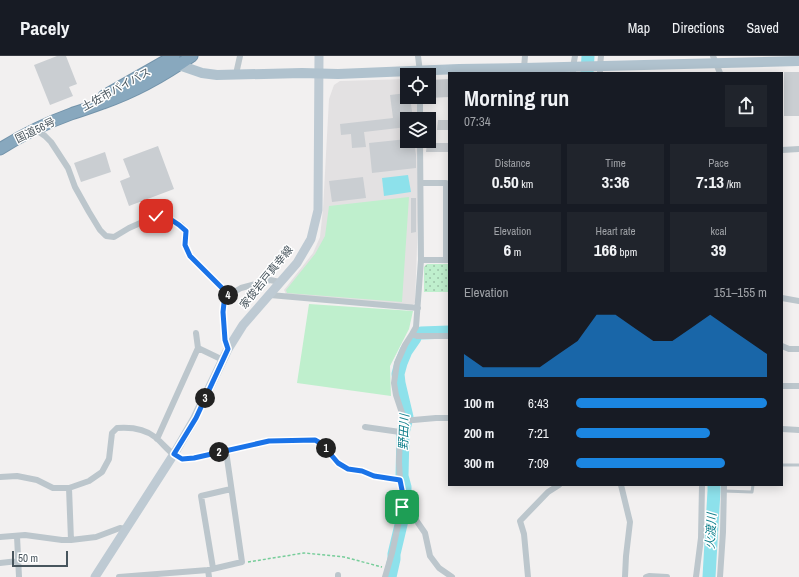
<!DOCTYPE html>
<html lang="en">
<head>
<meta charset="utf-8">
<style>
  :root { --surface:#171b24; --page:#20242c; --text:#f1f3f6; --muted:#9ea1a6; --line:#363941; --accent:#1b86e1 }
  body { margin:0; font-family:"Archivo Narrow","Noto Sans JP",sans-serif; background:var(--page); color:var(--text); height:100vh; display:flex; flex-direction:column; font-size:15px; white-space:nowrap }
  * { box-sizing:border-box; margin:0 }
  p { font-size:13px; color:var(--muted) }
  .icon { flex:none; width:22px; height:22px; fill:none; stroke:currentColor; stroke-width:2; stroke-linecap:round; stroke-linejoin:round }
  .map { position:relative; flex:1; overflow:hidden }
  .sheet { position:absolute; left:448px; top:16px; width:335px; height:414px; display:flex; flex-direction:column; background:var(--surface); border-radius:0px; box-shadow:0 2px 10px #0003 }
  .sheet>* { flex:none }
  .buttons { position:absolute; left:400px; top:12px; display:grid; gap:8px }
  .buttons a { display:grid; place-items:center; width:36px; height:36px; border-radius:0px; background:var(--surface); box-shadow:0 2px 10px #0003; font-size:20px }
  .scale { position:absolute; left:12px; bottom:10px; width:56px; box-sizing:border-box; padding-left:4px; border:2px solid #48555d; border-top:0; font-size:11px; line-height:14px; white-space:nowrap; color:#48555d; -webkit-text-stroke:3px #fff; paint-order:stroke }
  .pin { position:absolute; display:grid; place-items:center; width:34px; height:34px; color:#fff; margin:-17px; border-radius:8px; box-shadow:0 2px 6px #0006 }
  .km { position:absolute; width:20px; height:20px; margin:-10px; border-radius:50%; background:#222; color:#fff; font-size:11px; line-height:20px; text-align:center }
  .round { display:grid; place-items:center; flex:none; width:42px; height:42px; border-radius:0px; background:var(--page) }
  .overview { display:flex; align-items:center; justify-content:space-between; height:68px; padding:0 16px }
  h1 { font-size:22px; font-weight:700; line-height:30px }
  .figures { display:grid; grid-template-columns:repeat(3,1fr); gap:6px; height:68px; padding:4px 16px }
  .figures div { display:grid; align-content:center; border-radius:0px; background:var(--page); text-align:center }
  .figures b { font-size:17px; font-weight:700 }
  .figures small { font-size:11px; font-weight:400 }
  .figures p { font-size:11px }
  .chart { height:112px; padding:8px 16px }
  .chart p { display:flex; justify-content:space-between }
  .chart svg { width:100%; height:72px; margin-top:4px; fill:var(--accent); opacity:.7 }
  ul { padding:0 16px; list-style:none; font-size:13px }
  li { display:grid; grid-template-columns:64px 48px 1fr; align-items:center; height:30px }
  li i { height:10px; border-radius:5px; background:var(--accent) }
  header { display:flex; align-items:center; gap:24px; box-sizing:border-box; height:56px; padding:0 20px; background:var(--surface); border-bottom:1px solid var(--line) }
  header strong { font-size:19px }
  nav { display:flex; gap:22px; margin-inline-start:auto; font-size:14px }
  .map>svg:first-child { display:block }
  .education { fill:#e3e1e2 }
  .grass { fill:url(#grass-dots) }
  .garden { fill:#bfefcd }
  .water { fill:#8de1eb }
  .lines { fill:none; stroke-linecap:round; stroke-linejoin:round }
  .river { stroke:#8de1eb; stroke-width:13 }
  .building { fill:#caced2 }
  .highway-casing { stroke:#7393aa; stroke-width:13 }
  .path { stroke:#77cd9a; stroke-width:1.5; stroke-dasharray:3 2; stroke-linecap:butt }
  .lane { stroke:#bcc6cc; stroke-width:3 }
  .street { stroke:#bcc6cc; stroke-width:6 }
  .secondary { stroke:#becad3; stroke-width:9 }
  .primary { stroke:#b0c2ce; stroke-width:10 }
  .highway { stroke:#88a8be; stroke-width:11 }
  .route-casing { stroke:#fff; stroke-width:8 }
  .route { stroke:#1a73e8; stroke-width:5 }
  .labels { text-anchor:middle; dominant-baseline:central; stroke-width:3; stroke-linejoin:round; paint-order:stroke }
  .street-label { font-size:11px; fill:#48555d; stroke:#fff }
  .water-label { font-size:12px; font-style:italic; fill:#0f7f8b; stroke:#fff }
</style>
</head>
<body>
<header>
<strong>Pacely</strong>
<nav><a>Map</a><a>Directions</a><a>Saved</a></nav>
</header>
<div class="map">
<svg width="799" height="521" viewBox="0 0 799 521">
  <defs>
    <pattern id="grass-dots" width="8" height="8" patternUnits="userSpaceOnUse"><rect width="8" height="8" fill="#bfefcd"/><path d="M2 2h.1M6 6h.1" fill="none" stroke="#9dc4aa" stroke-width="1.8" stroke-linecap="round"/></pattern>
  </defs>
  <rect width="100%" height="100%" fill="#f2f0f0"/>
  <path class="education" d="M 407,23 L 407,41 L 418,41 L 418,63 L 407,63 L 407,85 L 418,85 L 419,136 L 415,247 L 411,250 L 286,238 L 284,234 L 313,197 L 320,181 L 323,153 L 329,43 L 334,29 L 340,25 Z"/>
  <path class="grass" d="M 427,208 L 449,208 L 449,236 L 424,236 L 424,211 Z"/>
  <path class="garden" d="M 409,141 L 402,246 L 287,237 L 286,234 L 315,198 L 325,180 L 329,150 Z
    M 309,248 L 413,255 L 409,273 L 390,310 L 391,340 L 297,327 Z"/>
  <path class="water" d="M 408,119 L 411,136 L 384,140 L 382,122 Z"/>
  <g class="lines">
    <path class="river" d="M 587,17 L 588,0
      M 421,277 L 449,276
      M 405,450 L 405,431 L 402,420 L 403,377 L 407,361 L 399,327 L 398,318 L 401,307 L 406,295 L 415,282
      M 390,521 L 394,503 L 394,498 L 404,456
      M 709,521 L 714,435 L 714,429"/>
  </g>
  <path class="building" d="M 57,0 L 66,0 L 77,28 L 69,31 L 73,40 L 50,49 L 34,9 Z
    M 784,16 L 799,16 L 799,60 L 784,60 Z
    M 449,23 L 449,41 L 429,42 L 429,24 Z
    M 407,37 L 407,41 L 410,41 L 413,63 L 407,63 L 407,71 L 364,76 L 366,91 L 352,92 L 351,78 L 341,79 L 340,68 L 393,62 L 390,39 Z
    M 438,64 L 449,64 L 449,74 L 437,74 Z
    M 407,83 L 407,85 L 414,85 L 416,99 L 416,112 L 372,117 L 369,87 Z
    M 427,87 L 449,87 L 449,96 L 426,96 Z
    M 158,90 L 174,133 L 129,150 L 120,125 L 130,121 L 123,103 Z
    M 105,96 L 111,116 L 81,126 L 74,107 Z
    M 363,121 L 366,142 L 332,146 L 329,125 Z
    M 411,142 L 416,142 L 416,176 L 411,177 Z"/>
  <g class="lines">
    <defs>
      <path id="highway" d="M 104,40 L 174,0
        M 0,93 C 22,79 46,67 71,58 C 82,54 93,51 103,47 C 135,36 165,19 192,0"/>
    </defs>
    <use href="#highway" class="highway-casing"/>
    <path class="path" d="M 248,506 L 304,497 L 344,501 L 382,511"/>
    <path class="lane" d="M 782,409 L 799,409
      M 724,435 L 752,436 L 753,429"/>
    <path class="street" d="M 418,0 L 420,16
      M 713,0 L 720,17
      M 524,12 L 525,0
      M 573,17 L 573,11 L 575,0
      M 600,17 L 600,10 L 601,0
      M 236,18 L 240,0
      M 420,41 L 420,63
      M 35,73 L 45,80 L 51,86 L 68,112 L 75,131 L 89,156 L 100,174 L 106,180 L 114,181 L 129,172 L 156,160 L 161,159 L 181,169 L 186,175 L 185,189 L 190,200 L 229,239
      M 782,94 L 799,93
      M 421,127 L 446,127 L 446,204
      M 421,204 L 449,204
      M 270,239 L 418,252
      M 782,242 L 799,245
      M 196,277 L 198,292 L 223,304
      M 412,278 L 417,280 L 449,280
      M 782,290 L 789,293 L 799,293
      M 228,293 L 225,284 L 223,256 L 224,247 L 229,239 L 241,232 L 270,224 L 280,226
      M 782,330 L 799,330
      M 402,365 L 436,362 L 449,362
      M 365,371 L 400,376
      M 782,373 L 799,374
      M 157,383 L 198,292
      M 0,421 L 17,420 L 37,424 L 53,432 L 69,432 L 89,425 L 102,416 L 109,403 L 112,377 L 117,372 C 130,371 145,373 155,381 C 164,388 171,400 182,402 C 186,403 191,402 194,402 L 269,385 L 315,384 L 322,388 L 338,407 L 348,413 L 362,415 L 374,420 L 400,424
      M 621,429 L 630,466 L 626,500 L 625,521
      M 69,432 L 71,484
      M 402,451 L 416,464 L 425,477 L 430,500 L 439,512 L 452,521
      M 17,480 L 19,521
      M 0,481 L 25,479 L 62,484 L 71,484 L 96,481 L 120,472 L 126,473
      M 0,507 L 18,505
      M 213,512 L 201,440 L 231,433
      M 208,514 L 242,506 L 226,395
      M 338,519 L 338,521
      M 119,521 L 208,514 L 209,521
      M 385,521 L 392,497 L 402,451 L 402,434 L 400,424 L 399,406 L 400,376 L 402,365 L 402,357 L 396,339 L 394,327 L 397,307 L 405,289 L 412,278 L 416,271 L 421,204 L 420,85
      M 528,521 L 524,478 L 520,465 L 548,436 L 559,429
      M 646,521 L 649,520 L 667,521
      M 696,521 L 701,482 L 702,429
      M 720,521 L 723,476 L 724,429"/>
    <path class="secondary" d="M 95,521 L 174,398 L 195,362 L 228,293 L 243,269 L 297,207 L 311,183 L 318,154 L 319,0"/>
    <path class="primary" d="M 173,7 L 202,17 L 217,19 L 302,17 L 338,18 L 459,13 L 524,12 L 799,5"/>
    <use href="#highway" class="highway"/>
  </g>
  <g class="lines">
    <defs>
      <path id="route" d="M 156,160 C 165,158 179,168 186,175 L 185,189 L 190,200 L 229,239 L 224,247 L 223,256 L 225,284 L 228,293 L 196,362 L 174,398 L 182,403 L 194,402 L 269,385 L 315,384 L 322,388 L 338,407 L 348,413 L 362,415 L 374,420 L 400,424 L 402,434 L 402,451"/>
    </defs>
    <use href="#route" class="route-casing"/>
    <use href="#route" class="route"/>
  </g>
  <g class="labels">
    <g class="street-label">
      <text transform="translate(116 33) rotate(-29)">土佐市バイパス</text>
      <text transform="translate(35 74) rotate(-26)">国道56号</text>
      <text transform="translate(266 221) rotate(-51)">家俊岩戸真幸線</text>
    </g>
    <g class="water-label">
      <text transform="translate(404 376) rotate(-88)">野田川</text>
      <text transform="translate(711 475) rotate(-87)">火渡川</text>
    </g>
  </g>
</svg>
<div class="buttons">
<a><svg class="icon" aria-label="locate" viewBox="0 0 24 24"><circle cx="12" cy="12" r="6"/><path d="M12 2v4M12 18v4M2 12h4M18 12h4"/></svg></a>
<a><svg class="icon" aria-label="layers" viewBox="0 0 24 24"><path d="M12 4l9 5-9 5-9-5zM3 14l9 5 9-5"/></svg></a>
</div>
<div class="scale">50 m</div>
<div class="pin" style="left:402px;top:451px;background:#1e9e55"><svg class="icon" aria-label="arrive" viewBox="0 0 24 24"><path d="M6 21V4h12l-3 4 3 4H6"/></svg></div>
<div class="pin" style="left:156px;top:160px;background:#d93025"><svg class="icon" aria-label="check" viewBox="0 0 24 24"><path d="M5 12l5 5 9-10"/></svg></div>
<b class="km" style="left:326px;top:392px">1</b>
<b class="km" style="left:219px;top:396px">2</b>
<b class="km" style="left:205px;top:342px">3</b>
<b class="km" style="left:228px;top:239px">4</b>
<section class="sheet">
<div class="overview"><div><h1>Morning run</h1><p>07:34</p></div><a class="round"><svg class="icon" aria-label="share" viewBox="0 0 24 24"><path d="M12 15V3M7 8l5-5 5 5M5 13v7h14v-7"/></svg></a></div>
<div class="figures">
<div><p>Distance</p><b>0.50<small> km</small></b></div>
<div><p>Time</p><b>3:36</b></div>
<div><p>Pace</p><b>7:13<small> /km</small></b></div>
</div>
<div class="figures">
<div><p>Elevation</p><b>6<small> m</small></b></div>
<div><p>Heart rate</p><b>166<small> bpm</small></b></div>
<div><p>kcal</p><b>39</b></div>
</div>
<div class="chart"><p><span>Elevation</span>151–155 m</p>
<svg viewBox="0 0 160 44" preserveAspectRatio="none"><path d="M0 44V30L10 38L20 38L30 38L40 38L50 30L60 22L70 6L80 6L90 14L100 22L110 22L120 14L130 6L140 14L150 22L160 30V44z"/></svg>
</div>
<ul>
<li><b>100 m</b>6:43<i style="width:100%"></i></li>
<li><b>200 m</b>7:21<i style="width:70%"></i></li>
<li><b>300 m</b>7:09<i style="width:78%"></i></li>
</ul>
</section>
</div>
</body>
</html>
